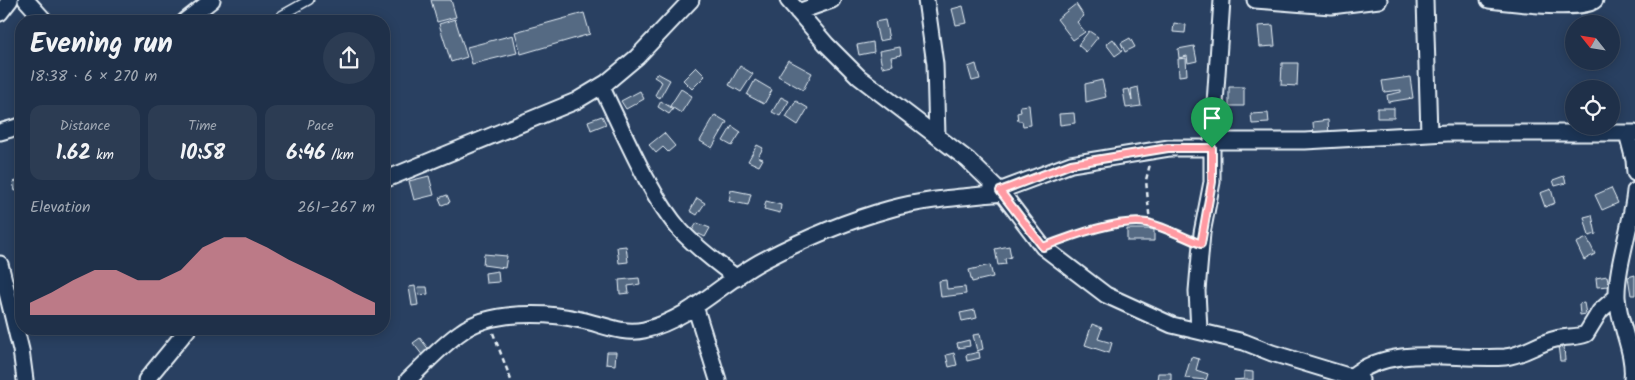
<!DOCTYPE html>
<html lang="en">
<head>
<meta charset="utf-8">
<style>
  :root { --surface:#1f3049; --page:#2c3c53; --text:#f1f3f6; --muted:#a1a9b4; --line:#3c4b61; --accent:#ff9aa2 }
  body { margin:0; font-family:Kalam,sans-serif; background:var(--page); color:var(--text); height:100vh; display:flex; flex-direction:column; font-size:19px; white-space:nowrap }
  * { box-sizing:border-box; margin:0 }
  p { font-size:16px; color:var(--muted) }
  .icon { flex:none; width:28px; height:28px; fill:none; stroke:currentColor; stroke-width:2; stroke-linecap:round; stroke-linejoin:round }
  .map { position:relative; flex:1; overflow:hidden }
  .details { position:absolute; left:15px; top:15px; width:375px; height:320px; display:flex; flex-direction:column; background:var(--surface); border-radius:20px; box-shadow:0 2px 12px #0003,0 0 0 1px var(--line) }
  .details>* { flex:none }
  .needle { width:32px; rotate:300deg }
  .buttons { position:absolute; left:1565px; top:15px; display:grid; gap:10px }
  .buttons a { display:grid; place-items:center; width:55px; height:55px; border-radius:50%; background:var(--surface); box-shadow:0 2px 12px #0003,0 0 0 1px var(--line); font-size:25px }
  .pin { position:absolute; display:grid; place-items:center; width:42px; height:42px; color:#fff; margin:-51px -21px; border-radius:50% 50% 50% 0; rotate:-45deg; box-shadow:0 0 5px #0007 }
  .pin .icon { rotate:45deg }
  .round { display:grid; place-items:center; flex:none; width:52px; height:52px; border-radius:26px; background:var(--page) }
  .headline { display:flex; align-items:center; justify-content:space-between; height:85px; padding:0 15px }
  h1 { font-size:28px; font-weight:700; line-height:38px }
  .figures { display:grid; grid-template-columns:repeat(3,1fr); gap:8px; height:85px; padding:5px 15px }
  .figures div { display:grid; align-content:center; border-radius:12px; background:var(--page); text-align:center }
  .figures b { font-size:21px; font-weight:700 }
  .figures small { font-size:14px; font-weight:400 }
  .figures p { font-size:14px }
  .chart { height:140px; padding:10px 15px }
  .chart p { display:flex; justify-content:space-between }
  .chart svg { width:100%; height:90px; margin-top:5px; fill:var(--accent); opacity:.7 }
  .map>svg:first-child { display:block }
  .building { fill:#556a83; stroke:#e8f1f8 }
  .lines { fill:none; stroke-linecap:round; stroke-linejoin:round }
  .service-casing { stroke:#e8f1f8; stroke-width:11 }
  .minor-casing { stroke:#e8f1f8; stroke-width:19 }
  .path { stroke:#e8f1f8; stroke-width:2.5; stroke-dasharray:5 4; stroke-linecap:butt }
  .service { stroke:#1d3557; stroke-width:8 }
  .minor { stroke:#1d3557; stroke-width:15 }
  .route-casing { stroke:#fff; stroke-width:10 }
  .route { stroke:#ff9aa2; stroke-width:6 }
</style>
</head>
<body>
<div class="map">
<svg width="1635" height="380" viewBox="0 0 1635 380">
  <rect width="100%" height="100%" fill="#294061"/>
  <filter id="ink" filterUnits="userSpaceOnUse"><feTurbulence type="fractalNoise" baseFrequency=".02" numOctaves="2"/><feDisplacementMap in="SourceGraphic" scale="10" xChannelSelector="R" yChannelSelector="G"/><feConvolveMatrix kernelMatrix="1 2 1 2 8 2 1 2 1" color-interpolation-filters="sRGB"/></filter>
  <g filter="url(#ink)">
    <path class="building" d="M 431,0 L 451,0 L 456,17 L 437,22 Z
      M 1076,4 L 1084,16 L 1077,22 L 1085,32 L 1073,40 L 1057,19 Z
      M 963,6 L 967,23 L 956,25 L 952,9 Z
      M 584,13 L 590,34 L 521,54 L 515,32 Z
      M 455,19 L 467,57 L 451,62 L 439,24 Z
      M 885,20 L 889,39 L 879,41 L 875,22 Z
      M 1174,23 L 1186,25 L 1185,33 L 1173,32 Z
      M 1273,25 L 1275,46 L 1260,47 L 1258,26 Z
      M 1089,31 L 1098,37 L 1086,52 L 1078,45 Z
      M 513,35 L 517,53 L 472,64 L 467,47 Z
      M 1130,38 L 1135,47 L 1125,52 L 1121,43 Z
      M 1113,39 L 1122,51 L 1115,56 L 1106,44 Z
      M 873,42 L 874,52 L 859,55 L 857,45 Z
      M 1194,46 L 1197,61 L 1188,63 L 1187,56 L 1179,58 L 1178,49 Z
      M 900,47 L 901,55 L 891,57 L 893,65 L 882,67 L 879,51 Z
      M 1186,58 L 1187,75 L 1179,76 L 1178,59 Z
      M 788,60 L 812,73 L 803,90 L 778,76 Z
      M 1282,63 L 1298,63 L 1297,86 L 1281,85 Z
      M 976,64 L 980,79 L 972,81 L 968,67 Z
      M 740,66 L 753,74 L 741,92 L 729,85 Z
      M 696,67 L 705,76 L 692,89 L 683,80 Z
      M 657,73 L 670,80 L 660,98 L 655,95 L 662,82 L 654,77 Z
      M 1410,77 L 1413,98 L 1388,102 L 1387,95 L 1401,92 L 1401,90 L 1384,92 L 1382,81 Z
      M 755,80 L 772,90 L 764,104 L 747,95 Z
      M 1102,80 L 1106,97 L 1086,102 L 1085,84 Z
      M 1138,87 L 1141,106 L 1126,108 L 1123,90 L 1129,89 L 1132,101 L 1131,89 Z
      M 1229,87 L 1244,87 L 1244,106 L 1229,106 Z
      M 681,89 L 692,96 L 681,113 L 670,106 Z
      M 640,91 L 644,99 L 626,109 L 621,101 Z
      M 781,97 L 789,101 L 780,116 L 772,112 Z
      M 661,101 L 673,109 L 669,114 L 658,107 Z
      M 796,101 L 808,108 L 798,125 L 786,117 Z
      M 1029,105 L 1031,125 L 1023,126 L 1022,121 L 1018,121 L 1017,113 L 1021,112 L 1020,106 Z
      M 1377,108 L 1394,108 L 1394,118 L 1377,118 Z
      M 1074,113 L 1075,123 L 1060,125 L 1059,114 Z
      M 1268,113 L 1269,123 L 1252,124 L 1251,114 Z
      M 715,115 L 727,122 L 712,148 L 700,141 Z
      M 602,116 L 606,124 L 591,130 L 588,121 Z
      M 1328,120 L 1329,135 L 1314,136 L 1313,122 Z
      M 732,126 L 741,132 L 732,146 L 723,141 Z
      M 664,133 L 675,146 L 668,152 L 663,147 L 656,153 L 649,145 Z
      M 757,145 L 763,148 L 758,157 L 763,159 L 759,166 L 748,161 Z
      M 429,176 L 434,195 L 414,200 L 409,181 Z
      M 1564,176 L 1566,183 L 1555,186 L 1553,180 Z
      M 20,180 L 21,189 L 15,191 L 13,182 Z
      M 1611,188 L 1618,203 L 1602,210 L 1595,195 Z
      M 1551,189 L 1555,203 L 1545,207 L 1540,193 Z
      M 731,190 L 751,194 L 748,205 L 729,201 Z
      M 447,195 L 450,202 L 442,205 L 439,198 Z
      M 697,198 L 705,203 L 697,215 L 690,211 Z
      M 766,201 L 781,205 L 780,213 L 764,209 Z
      M 1592,215 L 1596,234 L 1589,236 L 1584,217 Z
      M 697,223 L 710,228 L 705,237 L 699,234 L 696,239 L 689,235 Z
      M 1127,229 L 1154,229 L 1154,241 L 1127,241 Z
      M 1587,238 L 1595,254 L 1584,260 L 1576,243 Z
      M 626,246 L 628,262 L 619,263 L 617,247 Z
      M 1009,246 L 1011,257 L 1005,259 L 1006,264 L 998,265 L 995,249 Z
      M 484,254 L 507,256 L 505,268 L 483,265 Z
      M 990,265 L 993,277 L 972,282 L 969,270 Z
      M 498,271 L 499,282 L 486,283 L 485,273 Z
      M 1635,275 L 1635,295 L 1631,295 L 1628,277 Z
      M 1607,276 L 1609,286 L 1597,287 L 1596,278 Z
      M 639,278 L 640,284 L 628,286 L 629,293 L 620,294 L 619,280 Z
      M 946,280 L 947,289 L 965,287 L 966,294 L 941,297 L 939,281 Z
      M 415,286 L 418,305 L 412,306 L 409,287 Z
      M 418,287 L 427,287 L 428,294 L 419,295 Z
      M 1584,303 L 1586,314 L 1580,315 L 1579,304 Z
      M 975,310 L 977,318 L 962,321 L 960,313 Z
      M 1092,324 L 1102,328 L 1098,339 L 1112,343 L 1109,353 L 1085,345 Z
      M 980,334 L 983,349 L 977,351 L 973,335 Z
      M 420,338 L 430,351 L 423,356 L 413,343 Z
      M 969,340 L 970,346 L 958,348 L 957,343 Z
      M 1558,345 L 1564,345 L 1565,361 L 1560,361 Z
      M 607,352 L 616,352 L 615,365 L 606,364 Z
      M 979,352 L 980,358 L 967,361 L 966,355 Z
      M 954,353 L 957,365 L 949,367 L 946,355 Z
      M 1191,357 L 1199,359 L 1196,370 L 1208,374 L 1206,380 L 1185,378 Z
      M 1244,371 L 1253,372 L 1253,380 L 1234,380 L 1244,379 Z
      M 1158,373 L 1171,373 L 1171,380 L 1157,380 Z"/>
    <g class="lines">
      <defs>
        <path id="service" d="M 282,15 L 309,0"/>
        <path id="minor" d="M 26,0 L 45,21
          M 788,0 L 826,44 L 859,77 L 968,160 L 1002,193 L 1043,247 L 1106,295 L 1172,325 L 1244,342 L 1272,353 L 1361,380
          M 926,0 L 935,64 L 937,136
          M 1255,0 L 1331,6 L 1379,0
          M 1425,0 L 1429,134
          M 1489,0 C 1507,2 1585,12 1595,0
          M 798,12 L 832,0
          M 0,13 L 10,0
          M 185,21 L 212,0
          M 601,86 C 623,130 649,195 681,231 C 698,249 718,264 737,278
          M 0,132 L 21,126
          M 1627,133 L 1634,160 L 1635,173
          M 1213,141 L 1305,141 L 1447,133 L 1635,133
          M 384,180 L 576,101 L 606,83 L 637,57 L 691,0
          M 999,191 L 1071,164 L 1169,148 L 1212,148
          M 0,264 L 21,350 L 25,380
          M 695,306 L 718,380
          M 1199,330 L 1197,291 L 1202,233 L 1212,182 L 1212,148 L 1222,0
          M 1352,376 C 1394,343 1455,361 1505,357 C 1524,355 1538,343 1556,339 C 1566,336 1576,338 1586,334 L 1600,311 L 1617,296
          M 146,380 L 188,329
          M 408,380 C 425,364 442,345 461,332 C 490,310 548,312 581,320 C 602,324 622,335 644,330 C 691,319 723,281 764,260 C 804,239 846,221 890,209 C 926,199 964,197 1002,193
          M 1632,380 C 1635,351 1619,326 1617,297 C 1616,267 1632,224 1635,191"/>
      </defs>
      <use href="#service" class="service-casing"/>
      <use href="#minor" class="minor-casing"/>
      <path class="path" d="M 1150,224 L 1146,180 L 1150,164
        M 1058,241 C 1080,233 1124,219 1147,223 C 1161,226 1174,233 1187,239
        M 493,333 L 511,380"/>
      <use href="#service" class="service"/>
      <use href="#minor" class="minor"/>
    </g>
  </g>
  <g class="lines" filter="url(#ink)">
    <defs>
      <path id="route" d="M 1168,148 L 1212,148 L 1212,182 L 1201,244 C 1183,237 1165,227 1147,223 C 1120,218 1068,237 1043,247 L 1000,191 L 1071,164 Z"/>
    </defs>
    <use href="#route" class="route-casing"/>
    <use href="#route" class="route"/>
  </g>
</svg>
<div class="buttons">
<a><svg class="needle" viewBox="-14 -14 28 28"><path d="M0-13l5 13h-10z" fill="#e53935"/><path d="M0 13l5-13h-10z" fill="#a1a9b4"/></svg></a>
<a><svg class="icon" aria-label="locate" viewBox="0 0 24 24"><circle cx="12" cy="12" r="6"/><path d="M12 2v4M12 18v4M2 12h4M18 12h4"/></svg></a>
</div>
<div class="pin" style="left:1212px;top:148px;background:#1e9e55"><svg class="icon" aria-label="arrive" viewBox="0 0 24 24"><path d="M6 21V4h12l-3 4 3 4H6"/></svg></div>
<section class="details">
<div class="headline"><div><h1>Evening run</h1><p>18:38 · 6 × 270 m</p></div><a class="round"><svg class="icon" aria-label="share" viewBox="0 0 24 24"><path d="M12 15V3M7 8l5-5 5 5M5 13v7h14v-7"/></svg></a></div>
<div class="figures">
<div><p>Distance</p><b>1.62<small> km</small></b></div>
<div><p>Time</p><b>10:58</b></div>
<div><p>Pace</p><b>6:46<small> /km</small></b></div>
</div>
<div class="chart"><p><span>Elevation</span>261–267 m</p>
<svg viewBox="0 0 160 44" preserveAspectRatio="none"><path d="M0 44V38L10 33L20 27L30 22L40 22L50 27L60 27L70 22L80 11L90 6L100 6L110 11L120 17L130 22L140 27L150 33L160 38V44z"/></svg>
</div>
</section>
</div>
</body>
</html>
